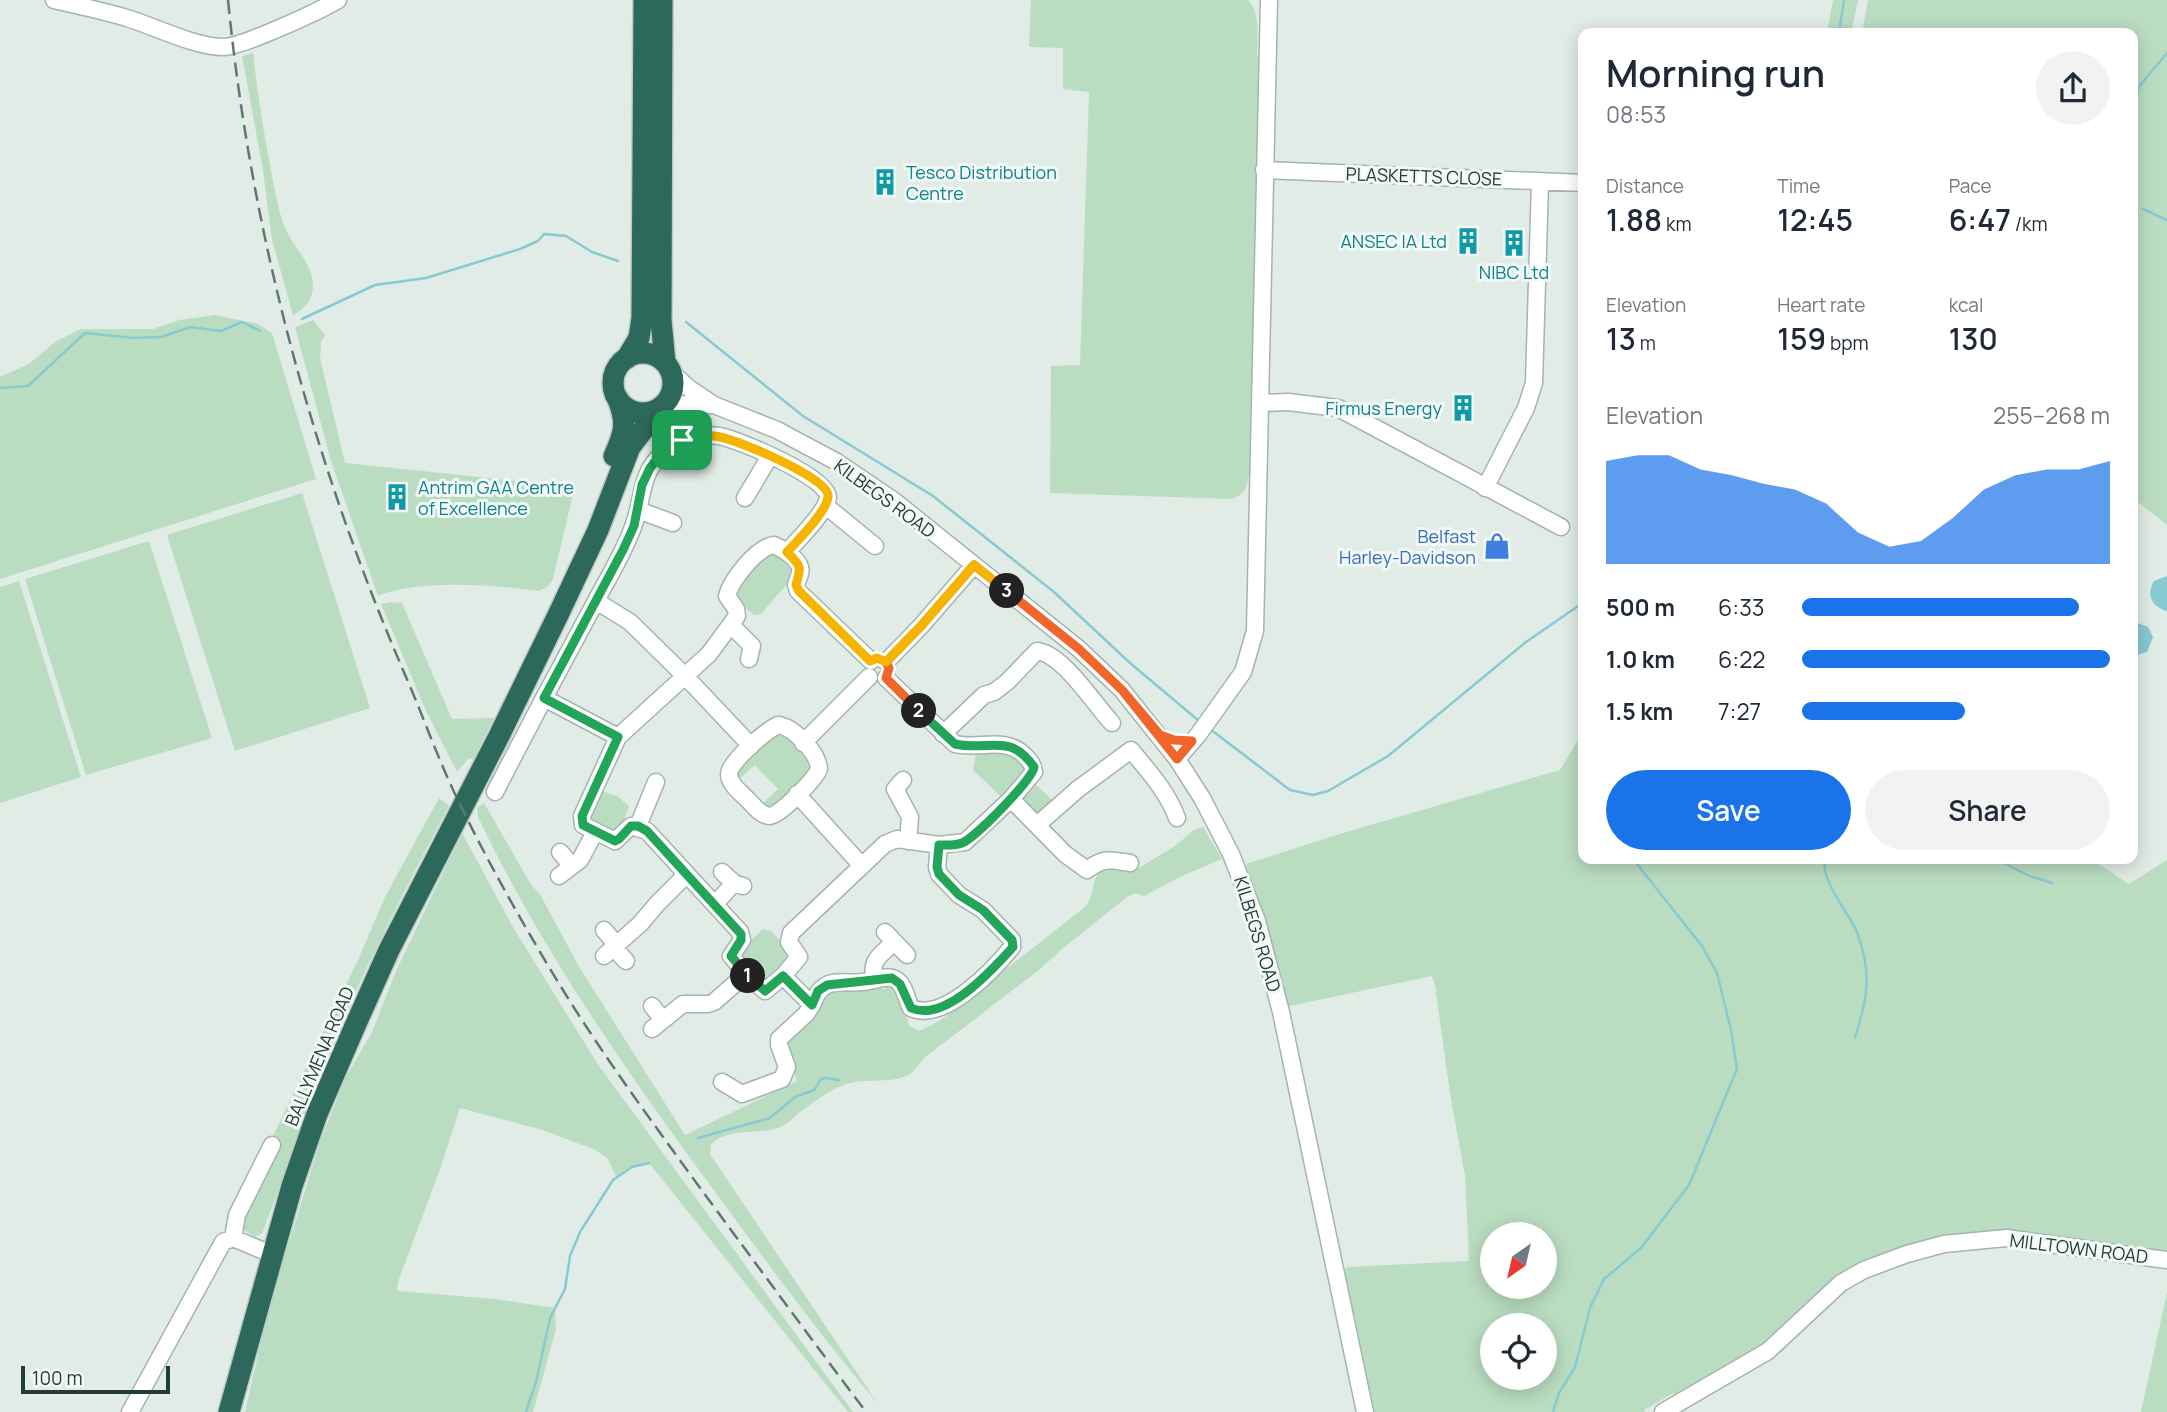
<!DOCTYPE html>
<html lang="en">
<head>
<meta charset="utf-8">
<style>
  :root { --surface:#fff; --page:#f2f2f3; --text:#1f2937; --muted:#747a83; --accent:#1a73e8 }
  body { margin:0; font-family:Manrope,sans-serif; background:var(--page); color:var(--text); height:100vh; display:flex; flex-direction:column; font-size:26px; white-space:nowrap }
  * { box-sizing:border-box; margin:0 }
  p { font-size:23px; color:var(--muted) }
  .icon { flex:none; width:38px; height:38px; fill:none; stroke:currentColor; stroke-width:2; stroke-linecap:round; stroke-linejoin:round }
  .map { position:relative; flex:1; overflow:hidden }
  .side { position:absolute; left:1578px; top:28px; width:560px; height:836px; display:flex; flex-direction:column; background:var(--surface); border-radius:14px; box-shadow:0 4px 18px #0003 }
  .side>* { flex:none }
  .needle { width:46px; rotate:214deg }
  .buttons { position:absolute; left:1480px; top:1222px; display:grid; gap:14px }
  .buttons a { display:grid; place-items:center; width:77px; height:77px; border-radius:50%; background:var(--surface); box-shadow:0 4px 18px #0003; font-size:35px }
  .scale { position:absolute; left:21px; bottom:18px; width:149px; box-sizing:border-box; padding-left:7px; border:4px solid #213d34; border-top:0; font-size:19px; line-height:24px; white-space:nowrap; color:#213d34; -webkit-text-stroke:5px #f2f8f5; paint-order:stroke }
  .pin { position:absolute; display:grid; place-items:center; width:60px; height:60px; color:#fff; margin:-30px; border-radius:14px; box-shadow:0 4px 10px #0006 }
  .km { position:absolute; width:35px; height:35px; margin:-18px; border-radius:50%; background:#222; color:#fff; font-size:19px; line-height:35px; text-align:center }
  .round { display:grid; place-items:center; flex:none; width:74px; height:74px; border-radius:37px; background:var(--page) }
  .head { display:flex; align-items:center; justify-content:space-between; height:119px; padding:0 28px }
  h1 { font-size:38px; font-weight:600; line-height:52px }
  .metrics { display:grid; grid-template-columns:repeat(3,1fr); gap:10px; height:119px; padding:7px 28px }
  .metrics div { display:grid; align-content:center }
  .metrics b { font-size:30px; font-weight:600 }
  .metrics small { font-size:19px; font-weight:400 }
  .metrics p { font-size:19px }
  .chart { height:196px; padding:14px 28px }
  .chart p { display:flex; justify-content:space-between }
  .chart svg { width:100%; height:126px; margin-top:7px; fill:var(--accent); opacity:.7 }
  .cta { display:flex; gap:14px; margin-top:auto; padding:14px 28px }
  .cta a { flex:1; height:80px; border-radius:42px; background:var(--accent); color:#fff; font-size:28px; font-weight:600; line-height:80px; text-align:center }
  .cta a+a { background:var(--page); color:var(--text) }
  ul { padding:0 28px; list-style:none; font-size:23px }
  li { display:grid; grid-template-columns:112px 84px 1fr; align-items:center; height:52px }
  li i { height:18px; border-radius:9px; background:var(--accent) }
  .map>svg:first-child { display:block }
  .green { fill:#baddc1; fill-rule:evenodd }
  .water { fill:#88cad2 }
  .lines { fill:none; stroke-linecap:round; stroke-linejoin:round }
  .stream { stroke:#88cad2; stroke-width:2.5 }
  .minor-casing { stroke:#a4b4ae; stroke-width:19 }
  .highway-casing { stroke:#c1c9c6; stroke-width:24 }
  .minor { stroke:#fff; stroke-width:16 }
  .highway { stroke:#2d695a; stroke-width:21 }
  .rail { stroke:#5c786f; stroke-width:2.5; stroke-dasharray:14 7; stroke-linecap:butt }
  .split-1-casing { stroke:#fff; stroke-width:14 }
  .split-2-casing { stroke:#fff; stroke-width:14 }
  .split-3-casing { stroke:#fff; stroke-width:14 }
  .split-4-casing { stroke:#fff; stroke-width:14 }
  .split-1 { stroke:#22a559; stroke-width:9 }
  .split-2 { stroke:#22a559; stroke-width:9 }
  .split-3 { stroke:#f0652b; stroke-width:9 }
  .split-4 { stroke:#f5b400; stroke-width:9 }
  .labels { text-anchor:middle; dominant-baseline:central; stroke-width:6; stroke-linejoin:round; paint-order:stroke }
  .culture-label { font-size:18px; fill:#0d838f; stroke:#f2f8f5; text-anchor:start }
  .street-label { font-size:18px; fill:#213d34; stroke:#f2f8f5 }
  .shop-label { font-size:18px; fill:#366cbe; stroke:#f2f8f5; text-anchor:end }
</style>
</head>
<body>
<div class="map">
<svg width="2167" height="1412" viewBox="0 0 2167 1412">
  <rect width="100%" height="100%" fill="#e1ece7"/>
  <path class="green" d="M 1031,0 L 1248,0 C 1261,14 1257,37 1257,55 L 1263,62 L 1249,474 C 1247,488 1245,494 1232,499 L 1050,493 L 1051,366 L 1080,365 L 1089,92 L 1063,89 L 1063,48 L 1029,47 Z
    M 1833,0 L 1858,0 L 1851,33 L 1827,33 Z
    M 1868,0 L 2167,0 L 2167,525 L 2133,498 L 2133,33 L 1862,33 Z
    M 253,53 C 257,91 263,128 270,165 C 274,185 277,204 283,223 C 290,245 313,262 313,286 C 313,299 304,310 293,315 L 272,240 L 263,170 L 242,56 Z
    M 215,315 L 258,324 L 272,333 L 316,479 L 0,579 L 0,377 L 29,364 L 55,342 L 81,329 L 153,329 L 179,320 Z
    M 313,320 L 325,335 L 321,342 L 320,358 L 345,463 L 565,486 L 574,490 L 553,579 L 548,586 L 539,591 C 496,585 418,579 378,596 L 331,461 L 295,327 Z
    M 302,493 L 370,708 L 235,751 L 167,535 Z
    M 149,541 L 212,738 L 86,775 L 25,579 Z
    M 775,552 L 792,567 L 793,577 L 761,614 L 754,615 L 734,599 L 733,592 L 763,553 Z
    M 19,581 L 81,777 L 0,803 L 0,587 Z
    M 392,602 L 402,603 L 452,719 L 494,718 L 473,760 L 469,758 L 457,772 L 426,711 L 381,604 Z
    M 1584,730 L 1584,859 L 2091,859 L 2129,884 L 2167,860 L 2167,1256 L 1993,1232 L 1872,1262 L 1766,1349 L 1684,1395 L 1672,1394 L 1644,1410 L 1645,1412 L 1371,1412 L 1341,1273 L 1348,1267 L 1469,1261 L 1465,1176 L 1450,1094 L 1435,985 L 1432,976 L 1285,1007 L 1246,864 L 1343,833 L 1560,770 ZM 1493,1234 L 1545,1234 L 1545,1286 L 1493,1286 ZM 1493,1325 L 1545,1325 L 1545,1377 L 1493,1377 Z
    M 781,735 C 793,741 811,759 809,774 L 769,811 L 762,804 L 778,789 L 755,765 L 739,779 L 735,773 L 772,738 Z
    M 977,749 L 1011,752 L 1028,770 L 1002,798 L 973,770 Z
    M 1035,784 L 1053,801 L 1038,813 L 1027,805 L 1023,797 Z
    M 602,791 L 617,796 L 629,806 L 621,828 L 615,832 L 591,824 L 588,817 L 599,793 Z
    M 439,798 L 449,806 C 400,898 353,990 315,1087 C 296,1135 282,1185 262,1233 L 255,1237 L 241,1228 L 272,1138 L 358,960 L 385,897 Z
    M 484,803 L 530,883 L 541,896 L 578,965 L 685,1135 L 797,1081 L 784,1045 L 829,990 L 880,986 L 883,990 L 890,983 L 901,999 L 909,1025 L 919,1031 L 941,1020 L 1085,907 C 1095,896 1091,878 1102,869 L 1132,872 L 1175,846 L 1194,830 L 1203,827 L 1222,859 L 1182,876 L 1144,896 L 1135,893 L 1127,897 L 1062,949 L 1039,970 L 924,1058 C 920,1063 915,1070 910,1074 C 897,1084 864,1078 846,1084 C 829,1090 814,1102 800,1112 C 793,1118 787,1125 778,1128 C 755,1135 731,1127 711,1144 L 710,1154 L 878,1404 C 820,1335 766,1262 713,1189 C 626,1071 541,949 478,817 L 477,808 Z
    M 462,833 L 514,929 L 599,1066 L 853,1412 L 848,1412 L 649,1163 L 632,1167 L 616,1177 L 608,1159 L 596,1150 L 539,1129 L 460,1108 L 439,1172 L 398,1282 L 397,1291 L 494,1299 L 555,1308 L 556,1329 L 533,1412 L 245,1412 L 268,1311 L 320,1142 L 346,1077 L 372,1032 L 396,971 Z
    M 763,929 L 771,931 L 791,952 L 788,962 L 765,981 L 743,962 L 739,951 Z
    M 2167,1292 L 2167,1412 L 2141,1412 L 2164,1306 Z"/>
  <path class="water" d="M 2167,576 L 2167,611 C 2152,607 2146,595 2154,581 Z
    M 2133,621 L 2148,627 L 2153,637 L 2147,652 L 2133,656 Z"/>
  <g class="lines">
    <path class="stream" d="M 1839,33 L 1844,0
      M 2133,96 L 2141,84 L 2167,53
      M 2143,209 L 2167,220
      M 302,319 L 375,285 L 426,278 L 520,249 L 538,241 L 544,234 L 566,236 L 592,252 L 618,261
      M 686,322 L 803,416 L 933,496 L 1054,592 L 1130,663 L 1199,721
      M 0,388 L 28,386 L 85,333 L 133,338 L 161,337 L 190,327 L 221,331 L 242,322 L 260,331
      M 1210,729 L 1290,790 L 1313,795 L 1328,791 L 1388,756 L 1526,642 L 1584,602
      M 1825,859 C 1820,880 1849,913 1857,932 C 1872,973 1868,998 1855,1037
      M 1997,859 L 2027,875 L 2052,883
      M 698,1138 L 770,1118 L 795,1097 L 814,1090 L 821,1079 L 825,1078 L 839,1080
      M 526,1412 L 536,1382 L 550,1318 L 565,1289 L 570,1256 L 580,1232 L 613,1180 L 632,1167 L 649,1163
      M 1553,1412 L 1559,1393 L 1575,1367 L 1590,1308 L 1604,1279 L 1641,1248 L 1689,1185 L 1737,1069 L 1731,1030 L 1717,973 L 1702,946 L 1633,859"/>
    <defs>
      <path id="minor" d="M 54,0 C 79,6 103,11 127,18 C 156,27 195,47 224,47 C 244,46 319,11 338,0
        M 1264,170 L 1584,183
        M 671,372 L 690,389 L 714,405 L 777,430 L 837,462 L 893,500 L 1079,649 L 1122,690 L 1177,759 L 1202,798 L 1231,854 L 1257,921 L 1281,1012 L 1365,1412
        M 1260,403 L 1288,402 L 1338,408 L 1561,527
        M 665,404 L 711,405
        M 1485,488 L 1526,408 L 1534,383 L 1540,182
        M 745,498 L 770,456
        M 826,506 L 875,546
        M 638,510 L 673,523
        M 787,552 C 797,541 827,511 828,497 C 829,478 738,439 719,436 C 700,433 678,439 664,452 C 639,474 644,497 634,524 C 625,551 609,576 596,601 L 630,622 L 685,676 L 709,654 L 737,616 L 736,609 L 727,596 C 731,580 757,547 774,545 C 783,549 804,561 800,574 C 799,578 797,581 796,585 L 798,591 L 871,661
        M 731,625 L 752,646 L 749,659
        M 886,662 L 921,626 L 974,565
        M 886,678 L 955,744 C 980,750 1006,735 1026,757 C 1031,762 1033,765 1034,772 L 1011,799 L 1065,854 L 1087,870 C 1104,857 1110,860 1130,863
        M 544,698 L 596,601
        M 778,725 C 794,727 818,753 819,769 C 815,779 779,817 769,816 C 760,815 753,805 748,800 C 741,793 729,784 729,774 C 729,762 767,730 778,725 Z
        M 943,734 L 984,695 L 994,692 L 1007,682 L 1037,651 C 1063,654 1094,704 1112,723
        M 618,737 L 685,676 L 751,746
        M 803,743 L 869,677
        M 1177,759 L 1198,735 L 1243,672 L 1255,631 L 1269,0
        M 903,780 L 895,789 L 910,817 L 908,841
        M 495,792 L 544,698 L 618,737 L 582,816 L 583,825 L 615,841 L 631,826 L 647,831 L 740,932 L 742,940 L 731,956 L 746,974 L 765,991 L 783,976
        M 797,794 L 862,866
        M 1037,825 L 1078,789 L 1131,750 C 1149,772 1167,791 1177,818
        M 638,826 L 656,782
        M 897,839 L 939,845 L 937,867 L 939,874 L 959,895 L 983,910 L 1012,940 L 1012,947 C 994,969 944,1023 911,1008 C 906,999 905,984 895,979 C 886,974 872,982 862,982 C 852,984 839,980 829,984 C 819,988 815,996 812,1005 L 783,976 L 799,957 L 789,942 L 791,933 L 885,844 Z
        M 939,845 L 965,842 L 1011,799
        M 560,852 L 572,866
        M 722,872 L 734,883 L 743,886
        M 559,876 L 580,860 L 595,832
        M 715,904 L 734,883
        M 604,930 L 616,944
        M 885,932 L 907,955
        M 613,947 L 626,961
        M 604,956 L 640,924 L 657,904 L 687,874
        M 875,980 C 869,960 881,955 894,942
        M 652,1006 L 663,1020
        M 652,1029 L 683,1004 L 708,1004 L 714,1002 L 746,974
        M 722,1082 L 742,1094 L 782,1079 L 787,1067 L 779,1045 L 779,1039 L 806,1014 L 812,1005
        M 233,1238 L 237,1215 L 272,1145
        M 130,1412 L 223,1242 L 233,1238 L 271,1254
        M 1663,1412 L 1768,1351 L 1841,1283 L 1864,1270 L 1907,1254 L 1944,1244 L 2006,1238 L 2167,1260"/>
      <path id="highway" d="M 662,0 L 661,320 L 665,362
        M613 383a30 30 0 1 1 60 0a30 30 0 1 1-60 0Z
        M 627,358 L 639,338 L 642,318 L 644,0
        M 614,456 C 625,432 627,423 618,399
        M 229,1412 L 292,1186 L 317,1114 L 355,1026 L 389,950 L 499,736 L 559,613 L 598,530 L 630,447 L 660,408"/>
    </defs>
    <use href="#minor" class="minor-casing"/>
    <use href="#highway" class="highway-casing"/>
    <use href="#minor" class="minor"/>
    <use href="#highway" class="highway"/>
    <path class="rail" d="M 228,0 C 251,234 313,462 406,677 C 423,716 437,756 455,794 C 488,863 526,930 566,995 C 609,1064 658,1130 706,1196 C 759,1268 812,1340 866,1412"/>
  </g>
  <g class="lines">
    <defs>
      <path id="split-1" d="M 682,440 L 662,453 L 650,468 L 642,485 L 634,526 L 623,550 L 544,698 L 618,737 L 582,816 L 583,825 L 615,841 L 619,839 L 631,826 L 638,826 L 647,831 L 741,934 L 741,940 L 731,956 L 748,976"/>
      <path id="split-2" d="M 748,976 L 765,991 L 783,976 L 812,1005 L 818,991 L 827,985 L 892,978 L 900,984 L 911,1008 C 945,1023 993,969 1013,947 L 1012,940 L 983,910 L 959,895 L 939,874 L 937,867 L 939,845 C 947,845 955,846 962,843 C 974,839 1034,778 1034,767 C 1009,731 989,752 955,744 L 919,711"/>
      <path id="split-3" d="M 919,711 L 886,678 L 889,668 L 886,662 L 921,626 L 974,565 L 1079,649 L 1122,690 L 1160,735 L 1174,740 L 1192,741 L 1177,759 L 1122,690 L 1079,649 L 1007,591"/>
      <path id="split-4" d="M 682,440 C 694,437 707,434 720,437 C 738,440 828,478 828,495 C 829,510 797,541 787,552 C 802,567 801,566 796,585 L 799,591 L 870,661 L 877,658 L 886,662 L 921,626 L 974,565 L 1007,591"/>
    </defs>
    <use href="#split-1" class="split-1-casing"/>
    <use href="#split-2" class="split-2-casing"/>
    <use href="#split-3" class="split-3-casing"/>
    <use href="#split-4" class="split-4-casing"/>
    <use href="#split-1" class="split-1"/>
    <use href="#split-2" class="split-2"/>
    <use href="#split-3" class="split-3"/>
    <use href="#split-4" class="split-4"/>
  </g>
  <defs>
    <symbol id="building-bare" viewBox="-9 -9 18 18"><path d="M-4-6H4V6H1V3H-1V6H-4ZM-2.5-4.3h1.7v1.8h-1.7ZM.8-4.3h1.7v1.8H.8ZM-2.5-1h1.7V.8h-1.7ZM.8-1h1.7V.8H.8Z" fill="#0f9aa8" stroke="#f2f8f5" stroke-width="2.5" paint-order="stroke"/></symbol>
    <symbol id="shop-bare" viewBox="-9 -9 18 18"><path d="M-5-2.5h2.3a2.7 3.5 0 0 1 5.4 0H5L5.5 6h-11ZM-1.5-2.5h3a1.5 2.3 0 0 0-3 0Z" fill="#3f7fe0" stroke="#f2f8f5" stroke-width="2.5" paint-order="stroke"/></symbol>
  </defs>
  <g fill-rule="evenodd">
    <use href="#building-bare" x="866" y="163" width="38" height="38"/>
    <use href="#building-bare" x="1449" y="222" width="38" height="38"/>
    <use href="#building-bare" x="1495" y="224" width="38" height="38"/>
    <use href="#building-bare" x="1444" y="389" width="38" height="38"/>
    <use href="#building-bare" x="378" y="478" width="38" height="38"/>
    <use href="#shop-bare" x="1478" y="527" width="38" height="38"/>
  </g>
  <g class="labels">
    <g class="culture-label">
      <text x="906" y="172">Tesco Distribution<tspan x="906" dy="21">Centre</tspan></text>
      <text x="1447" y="241" text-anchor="end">ANSEC IA Ltd</text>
      <text x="1514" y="272" text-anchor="middle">NIBC Ltd</text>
      <text x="1442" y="408" text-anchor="end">Firmus Energy</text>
      <text x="418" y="487">Antrim GAA Centre<tspan x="418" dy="21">of Excellence</tspan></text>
    </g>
    <g class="street-label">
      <text transform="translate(1424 176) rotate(2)">PLASKETTS CLOSE</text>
      <text transform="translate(885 498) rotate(36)">KILBEGS ROAD</text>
      <text transform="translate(1258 934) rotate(73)">KILBEGS ROAD</text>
      <text transform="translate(319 1056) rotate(-67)">BALLYMENA ROAD</text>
      <text transform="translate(2079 1248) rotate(7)">MILLTOWN ROAD</text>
    </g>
    <g class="shop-label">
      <text x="1476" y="536">Belfast<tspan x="1476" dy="21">Harley-Davidson</tspan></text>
    </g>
  </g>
</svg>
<div class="buttons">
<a><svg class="needle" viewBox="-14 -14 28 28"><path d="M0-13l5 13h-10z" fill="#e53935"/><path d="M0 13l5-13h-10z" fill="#747a83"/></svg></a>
<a><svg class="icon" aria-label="locate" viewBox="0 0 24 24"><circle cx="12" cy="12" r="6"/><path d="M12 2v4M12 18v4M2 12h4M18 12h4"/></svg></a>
</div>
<div class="scale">100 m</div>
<div class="pin" style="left:682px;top:440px;background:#1e9e55"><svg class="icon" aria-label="arrive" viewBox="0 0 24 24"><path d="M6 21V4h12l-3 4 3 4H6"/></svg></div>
<b class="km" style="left:748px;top:976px">1</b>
<b class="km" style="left:919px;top:711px">2</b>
<b class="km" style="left:1007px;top:591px">3</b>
<section class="side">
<div class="head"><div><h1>Morning run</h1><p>08:53</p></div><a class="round"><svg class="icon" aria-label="share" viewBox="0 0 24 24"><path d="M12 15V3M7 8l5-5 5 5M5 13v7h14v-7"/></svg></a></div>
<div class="metrics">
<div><p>Distance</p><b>1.88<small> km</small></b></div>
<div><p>Time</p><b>12:45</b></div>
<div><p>Pace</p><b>6:47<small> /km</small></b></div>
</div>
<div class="metrics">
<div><p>Elevation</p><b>13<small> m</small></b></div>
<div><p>Heart rate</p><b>159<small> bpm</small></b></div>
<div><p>kcal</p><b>130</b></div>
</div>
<div class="chart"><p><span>Elevation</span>255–268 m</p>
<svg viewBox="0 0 160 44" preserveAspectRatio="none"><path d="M0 44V8L10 6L20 6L30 11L40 13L50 16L60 18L70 23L80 33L90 38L100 36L110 28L120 18L130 13L140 11L150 11L160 8V44z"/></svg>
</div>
<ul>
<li><b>500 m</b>6:33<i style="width:90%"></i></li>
<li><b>1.0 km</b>6:22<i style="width:100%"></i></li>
<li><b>1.5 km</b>7:27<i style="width:53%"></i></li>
</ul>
<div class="cta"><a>Save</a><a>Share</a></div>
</section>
</div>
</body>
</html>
